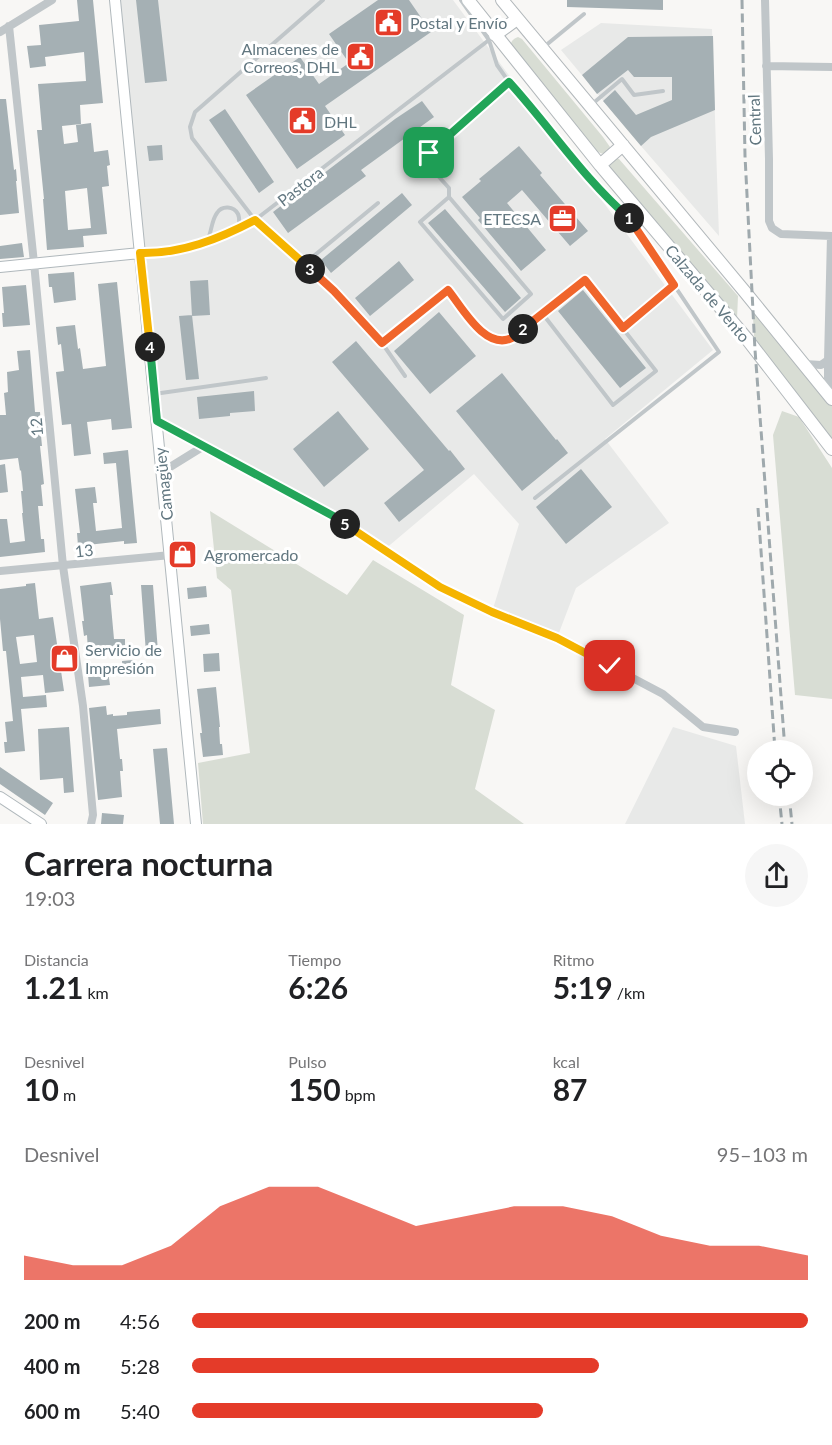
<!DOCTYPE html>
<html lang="es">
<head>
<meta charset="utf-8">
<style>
  :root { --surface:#fff; --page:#f6f6f6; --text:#202124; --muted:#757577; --accent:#e43b29 }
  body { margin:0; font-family:Lato,sans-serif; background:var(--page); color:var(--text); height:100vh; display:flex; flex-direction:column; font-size:22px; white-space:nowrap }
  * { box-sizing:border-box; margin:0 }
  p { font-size:20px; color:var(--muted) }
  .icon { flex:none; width:33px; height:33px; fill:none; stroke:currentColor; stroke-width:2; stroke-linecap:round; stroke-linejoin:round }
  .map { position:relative; height:824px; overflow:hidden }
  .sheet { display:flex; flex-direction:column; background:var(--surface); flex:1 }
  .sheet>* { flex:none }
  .buttons { position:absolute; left:747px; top:740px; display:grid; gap:12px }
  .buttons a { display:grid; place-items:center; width:66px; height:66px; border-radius:50%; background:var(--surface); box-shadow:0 6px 24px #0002; font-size:30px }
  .pin { position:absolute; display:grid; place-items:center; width:51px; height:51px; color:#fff; margin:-26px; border-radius:12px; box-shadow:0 3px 9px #0006 }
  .km { position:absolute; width:30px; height:30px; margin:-15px; border-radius:50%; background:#222; color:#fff; font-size:16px; line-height:30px; text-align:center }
  .round { display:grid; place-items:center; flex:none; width:63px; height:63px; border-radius:32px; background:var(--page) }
  .headline { display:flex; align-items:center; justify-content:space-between; height:102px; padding:0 24px }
  h1 { font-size:33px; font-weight:700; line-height:45px }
  .figures { display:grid; grid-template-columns:repeat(3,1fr); gap:9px; height:102px; padding:6px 24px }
  .figures div { display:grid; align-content:center }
  .figures b { font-size:30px; font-weight:700 }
  .figures small { font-size:16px; font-weight:400 }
  .figures p { font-size:16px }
  .chart { height:168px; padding:12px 24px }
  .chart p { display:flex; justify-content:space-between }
  .chart svg { width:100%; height:108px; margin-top:6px; fill:var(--accent); opacity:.7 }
  ul { padding:0 24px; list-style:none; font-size:20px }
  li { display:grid; grid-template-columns:96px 72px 1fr; align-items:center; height:45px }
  li i { height:15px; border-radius:8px; background:var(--accent) }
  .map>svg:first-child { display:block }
  .built { fill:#e8e9e8 }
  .green { fill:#d8ddd4 }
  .building { fill:#a5b0b4; fill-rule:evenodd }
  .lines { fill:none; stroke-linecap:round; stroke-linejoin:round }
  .secondary-casing { stroke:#b0b8bc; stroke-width:12 }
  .primary-casing { stroke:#b2b8bb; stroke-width:14 }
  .lane { stroke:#c0c6c9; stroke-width:4 }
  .street { stroke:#c0c6c9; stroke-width:8 }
  .secondary { stroke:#fff; stroke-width:10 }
  .primary { stroke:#fff; stroke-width:12 }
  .rail { stroke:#9fa9ad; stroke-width:3; stroke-dasharray:9 4.5; stroke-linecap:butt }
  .split-1-casing { stroke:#fff; stroke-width:12 }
  .split-2-casing { stroke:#fff; stroke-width:12 }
  .split-3-casing { stroke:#fff; stroke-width:12 }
  .split-4-casing { stroke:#fff; stroke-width:12 }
  .split-5-casing { stroke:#fff; stroke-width:12 }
  .split-6-casing { stroke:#fff; stroke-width:12 }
  .split-1 { stroke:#22a559; stroke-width:8 }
  .split-2 { stroke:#f0652b; stroke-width:8 }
  .split-3 { stroke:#f0652b; stroke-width:8 }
  .split-4 { stroke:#f5b400; stroke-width:8 }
  .split-5 { stroke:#22a559; stroke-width:8 }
  .split-6 { stroke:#f5b400; stroke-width:8 }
  .labels { text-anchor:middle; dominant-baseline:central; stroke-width:6; stroke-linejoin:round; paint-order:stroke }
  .poi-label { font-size:16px; fill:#627780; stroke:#fff; text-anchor:start }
  .street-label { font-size:16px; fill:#627780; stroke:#fff }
</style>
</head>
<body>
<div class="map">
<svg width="832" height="824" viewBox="0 0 832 824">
  <rect width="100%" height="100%" fill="#f8f7f5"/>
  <path class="built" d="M 115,0 L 453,0 L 713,350 L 605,439 L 669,523 L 576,588 L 557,638 L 492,612 L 519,524 L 474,474 L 384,550 L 204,446 L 157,421 Z
    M 601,23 L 712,29 L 719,236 L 641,146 L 561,50 Z
    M 673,727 L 736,746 L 745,824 L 625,824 Z"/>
  <path class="green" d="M 518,37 L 522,39 L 603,137 L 610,147 L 609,150 C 605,154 603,155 597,151 L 510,47 C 511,41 513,39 518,37 Z
    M 616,158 L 619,159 L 738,296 L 737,319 L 610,167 L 610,163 Z
    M 752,301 L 832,399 L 832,449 L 755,350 Z
    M 782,411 L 799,417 L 832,468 L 832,699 L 795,695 L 773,435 Z
    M 210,511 L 347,595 L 373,560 L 464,615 L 451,685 L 495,710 L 475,789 L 524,824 L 203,824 L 198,763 L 250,753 L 231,590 L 217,578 Z"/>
  <path class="building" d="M 77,0 L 93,0 L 103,103 L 80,105 L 81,124 L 62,126 L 64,144 L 78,142 L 76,125 L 91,123 L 94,152 L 108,150 L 110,165 L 107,166 L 109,186 L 102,187 L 107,234 L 83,236 L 84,247 L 47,250 L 43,199 L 44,199 L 37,130 L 42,130 L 38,84 L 86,81 L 84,52 L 45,57 L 46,66 L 30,68 L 27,46 L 41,45 L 39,25 L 79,21 ZM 87,188 L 91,228 L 68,230 L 65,191 Z
    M 136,0 L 158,0 L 167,81 L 145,83 Z
    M 378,0 L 409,0 L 431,32 L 325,106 L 345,135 L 297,169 L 246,95 L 300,57 L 319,84 L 349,63 L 329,34 Z
    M 567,0 L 663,0 L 663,10 L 567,7 Z
    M 713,36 L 715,110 L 651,137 L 641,146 L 603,101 L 615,90 L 636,115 L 672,100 L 672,77 L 634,77 L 628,70 L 597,94 L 582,75 L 628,37 Z
    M 0,99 L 6,99 L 14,170 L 16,169 L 17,181 L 16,181 L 19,213 L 0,215 Z
    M 422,101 L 434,117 L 361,170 L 366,176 L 288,233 L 273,212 L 395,119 Z
    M 225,109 L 274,182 L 259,193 L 209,120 Z
    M 162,145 L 163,160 L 149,161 L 147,146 Z
    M 519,146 L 542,173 L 540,175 L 588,231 L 570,246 L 522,190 L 507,203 L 546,250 L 521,271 L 478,220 L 480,218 L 462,197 L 481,181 L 479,179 Z
    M 402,193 L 412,205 L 331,273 L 321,260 Z
    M 445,209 L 521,298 L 505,312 L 428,223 Z
    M 22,243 L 24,257 L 0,259 L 0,246 Z
    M 399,261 L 414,280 L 370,316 L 355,298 Z
    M 74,272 L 76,300 L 54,303 L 52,287 L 49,287 L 48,274 Z
    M 208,280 L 210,315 L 192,316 L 190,281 Z
    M 117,282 L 132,428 L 112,430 L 111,419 L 87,422 L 91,454 L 74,456 L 71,424 L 62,425 L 56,372 L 64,371 L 61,344 L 58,345 L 56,327 L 75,325 L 78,349 L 80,348 L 83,369 L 106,366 L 98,284 Z
    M 26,285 L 30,325 L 3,327 L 2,313 L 4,313 L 2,287 Z
    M 583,290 L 646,368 L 620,388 L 558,311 Z
    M 439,312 L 476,356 L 430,394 L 394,351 Z
    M 192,315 L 199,379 L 186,380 L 179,316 Z
    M 356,341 L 449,451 L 450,450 L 465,469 L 399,522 L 384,503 L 424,470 L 332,362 Z
    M 30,350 L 35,412 L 40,412 L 41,425 L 40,425 L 42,446 L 40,446 L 44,484 L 41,485 L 43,506 L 38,506 L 41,539 L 44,539 L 45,552 L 0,557 L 0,519 L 7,519 L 10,543 L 25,541 L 22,513 L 23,513 L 21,491 L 23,491 L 21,470 L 20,471 L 18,458 L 0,460 L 0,415 L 6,415 L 4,393 L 8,392 L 7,372 L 19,370 L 17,351 Z
    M 502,373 L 556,440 L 557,439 L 568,453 L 522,491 L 456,411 Z
    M 254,391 L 255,411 L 230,413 L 230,416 L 199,419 L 197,397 Z
    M 338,411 L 369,449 L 324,487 L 293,449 Z
    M 128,450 L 137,543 L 124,544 L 124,541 L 78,546 L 77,533 L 80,533 L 75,489 L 95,487 L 97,503 L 93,503 L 96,531 L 122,528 L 116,463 L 104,464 L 103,453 Z
    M 5,464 L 8,492 L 0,493 L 0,465 Z
    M 581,469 L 612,507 L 566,544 L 536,507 Z
    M 111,582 L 113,595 L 110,595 L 114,639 L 125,639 L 125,649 L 88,652 L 87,635 L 84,636 L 82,621 L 84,621 L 80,586 Z
    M 35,583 L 39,619 L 53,617 L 64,691 L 45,693 L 43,675 L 21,677 L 23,697 L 46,695 L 47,707 L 21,709 L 25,751 L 5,753 L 4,742 L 7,742 L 5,722 L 13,721 L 6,651 L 3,651 L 0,619 L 0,589 L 26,586 L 26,584 ZM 34,635 L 37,662 L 20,664 L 16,637 Z
    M 141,585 L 153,585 L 158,652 L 146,653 Z
    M 206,586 L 207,597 L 188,599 L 187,588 Z
    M 209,624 L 210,634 L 191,636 L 190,626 Z
    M 219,653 L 220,671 L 204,672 L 203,654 Z
    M 133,660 L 135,673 L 123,674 L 122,661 Z
    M 108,672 L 110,685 L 89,687 L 88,674 Z
    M 216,687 L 220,727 L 219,727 L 220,744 L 222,744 L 223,755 L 203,757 L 200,733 L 202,733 L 197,689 Z
    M 106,706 L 107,715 L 113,714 L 113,716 L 127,715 L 127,712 L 160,709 L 161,724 L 117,729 L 120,759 L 122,759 L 123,771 L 120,771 L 122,797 L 98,800 L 89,708 Z
    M 69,727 L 74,792 L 64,793 L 63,778 L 40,780 L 38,729 Z
    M 167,748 L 174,824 L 160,824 L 153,749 Z
    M 0,767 L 53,803 L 45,815 L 0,784 Z
    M 102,813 L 124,815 L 123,824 L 101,824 Z"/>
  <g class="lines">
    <defs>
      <path id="secondary" d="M 115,0 L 196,824
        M 0,267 L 140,253
        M 0,797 L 41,824"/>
      <path id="primary" d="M 468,0 L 600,165 L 747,339 L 832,449
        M 502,0 L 745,292 L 832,399
        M 495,35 L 517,19
        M 600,165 L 623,145"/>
    </defs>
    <use href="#secondary" class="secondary-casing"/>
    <use href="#primary" class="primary-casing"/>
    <path class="lane" d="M 323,0 L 195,112 L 190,127 L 192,138 L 255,220 L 334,291 L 382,343 L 405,376
      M 461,0 L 489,40 L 497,65 L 509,82 L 576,165 L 608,200 L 631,221 L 719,352 L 535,498
      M 545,46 L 584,14
      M 591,105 L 622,79 L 634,95 L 663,91
      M 449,197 L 531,294 L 503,319 L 420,222 L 449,197 L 449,188 L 430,167 L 429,153 L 509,82
      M 207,241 C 212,232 211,221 217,213 C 222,205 234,206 238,214 C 240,218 239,224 239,229
      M 141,253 C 182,254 219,239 255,220 L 489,40
      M 304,264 L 378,203
      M 623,328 L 674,285
      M 382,343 L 448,290 L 481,332 L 490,338 L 501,340 L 511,338 L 585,280 L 656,371 L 613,405 L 542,313
      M 154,394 L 266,378"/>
    <path class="street" d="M 765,0 L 769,159 L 769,221 L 772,228 L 781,234 L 832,236
      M 9,26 L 34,263 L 63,566 L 83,706 L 93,815 L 91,824
      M 0,32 L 52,0
      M 766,66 L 832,67
      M 828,360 L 828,392
      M 805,364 L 821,365 L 828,360 L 831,236
      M 157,421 L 335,517 L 440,587 L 492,612 L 557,638 L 663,694 L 703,727 L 735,732
      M 162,472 L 204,446
      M 0,571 L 171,555"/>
    <use href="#secondary" class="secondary"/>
    <use href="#primary" class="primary"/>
    <path class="rail" d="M 742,0 L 745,156 L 755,350 L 785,750
      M 758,508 L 775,750
      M 779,795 L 782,824
      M 789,795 L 792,824"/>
  </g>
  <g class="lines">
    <defs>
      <path id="split-1" d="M 429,153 L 509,82 C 550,127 583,178 629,218"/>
      <path id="split-2" d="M 523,329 L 585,280 L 623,328 L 674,285 L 629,218"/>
      <path id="split-3" d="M 310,269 L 334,291 L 382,343 L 448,290 C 462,307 485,351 512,338 C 515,336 519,331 523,329"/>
      <path id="split-4" d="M 150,347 L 140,253 C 181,254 219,239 255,220 L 310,269"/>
      <path id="split-5" d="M 150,347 L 157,421 L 335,517 L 345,524"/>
      <path id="split-6" d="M 345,524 L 440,587 L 492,612 L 557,638 L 610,666"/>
    </defs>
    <use href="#split-1" class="split-1-casing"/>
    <use href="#split-2" class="split-2-casing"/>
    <use href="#split-3" class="split-3-casing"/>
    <use href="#split-4" class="split-4-casing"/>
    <use href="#split-5" class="split-5-casing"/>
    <use href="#split-6" class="split-6-casing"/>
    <use href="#split-1" class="split-1"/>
    <use href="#split-2" class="split-2"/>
    <use href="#split-3" class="split-3"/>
    <use href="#split-4" class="split-4"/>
    <use href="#split-5" class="split-5"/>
    <use href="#split-6" class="split-6"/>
  </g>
  <defs>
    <symbol id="civic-square" viewBox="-11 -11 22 22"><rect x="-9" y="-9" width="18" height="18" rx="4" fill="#e43b29" stroke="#fff"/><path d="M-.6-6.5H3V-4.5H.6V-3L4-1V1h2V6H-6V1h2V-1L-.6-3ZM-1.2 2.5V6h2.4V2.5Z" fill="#fff"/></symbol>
    <symbol id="office-square" viewBox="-11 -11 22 22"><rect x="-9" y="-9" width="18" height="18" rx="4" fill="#e43b29" stroke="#fff"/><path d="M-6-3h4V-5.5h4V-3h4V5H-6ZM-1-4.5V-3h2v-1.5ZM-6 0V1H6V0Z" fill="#fff"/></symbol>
    <symbol id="shop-square" viewBox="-11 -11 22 22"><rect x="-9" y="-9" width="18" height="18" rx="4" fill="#e43b29" stroke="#fff"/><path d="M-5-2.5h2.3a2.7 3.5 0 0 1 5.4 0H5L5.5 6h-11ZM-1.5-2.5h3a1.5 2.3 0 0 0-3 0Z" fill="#fff"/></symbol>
  </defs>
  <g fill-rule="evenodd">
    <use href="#civic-square" x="372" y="6" width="33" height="33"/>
    <use href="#civic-square" x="344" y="40" width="33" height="33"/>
    <use href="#civic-square" x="286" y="104" width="33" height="33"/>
    <use href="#office-square" x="546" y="202" width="33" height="33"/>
    <use href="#shop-square" x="166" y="538" width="33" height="33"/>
    <use href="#shop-square" x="48" y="642" width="33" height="33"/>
  </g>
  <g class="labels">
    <g class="poi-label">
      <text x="410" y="22">Postal y Envío</text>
      <text x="339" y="48" text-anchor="end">Almacenes de<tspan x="339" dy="18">Correos, DHL</tspan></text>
      <text x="324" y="121">DHL</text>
      <text x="541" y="218" text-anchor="end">ETECSA</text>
      <text x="204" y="554">Agromercado</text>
      <text x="85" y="649">Servicio de<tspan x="85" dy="18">Impresión</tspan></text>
    </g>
    <g class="street-label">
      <text transform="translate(754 120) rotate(-92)">Central</text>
      <text transform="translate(300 186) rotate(-38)">Pastora</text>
      <text transform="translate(708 293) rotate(50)">Calzada de Vento</text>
      <text transform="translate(36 427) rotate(-95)">12</text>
      <text transform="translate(163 484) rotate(-96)">Camagüey</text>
      <text transform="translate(84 550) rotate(-6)">13</text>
    </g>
  </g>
</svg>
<div class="buttons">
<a><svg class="icon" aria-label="locate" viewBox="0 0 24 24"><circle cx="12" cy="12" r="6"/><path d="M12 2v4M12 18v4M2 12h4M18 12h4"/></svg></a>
</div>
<div class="pin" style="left:429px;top:153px;background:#1e9e55"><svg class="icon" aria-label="arrive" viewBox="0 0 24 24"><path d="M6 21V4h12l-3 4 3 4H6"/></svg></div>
<div class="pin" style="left:610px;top:666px;background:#d93025"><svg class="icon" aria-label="check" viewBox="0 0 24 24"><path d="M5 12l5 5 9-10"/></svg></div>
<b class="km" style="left:629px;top:218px">1</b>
<b class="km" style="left:523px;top:329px">2</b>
<b class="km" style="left:310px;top:269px">3</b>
<b class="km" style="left:150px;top:347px">4</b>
<b class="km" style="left:345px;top:524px">5</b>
</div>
<section class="sheet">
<div class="headline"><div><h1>Carrera nocturna</h1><p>19:03</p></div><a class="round"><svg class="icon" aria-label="share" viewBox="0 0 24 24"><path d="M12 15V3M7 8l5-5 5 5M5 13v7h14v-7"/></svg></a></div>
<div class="figures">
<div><p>Distancia</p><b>1.21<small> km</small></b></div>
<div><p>Tiempo</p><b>6:26</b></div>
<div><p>Ritmo</p><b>5:19<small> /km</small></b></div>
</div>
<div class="figures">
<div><p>Desnivel</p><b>10<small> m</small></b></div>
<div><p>Pulso</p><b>150<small> bpm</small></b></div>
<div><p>kcal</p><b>87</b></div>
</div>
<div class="chart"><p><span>Desnivel</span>95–103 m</p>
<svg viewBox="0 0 160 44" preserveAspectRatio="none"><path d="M0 44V34L10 38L20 38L30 30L40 14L50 6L60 6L70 14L80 22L90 18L100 14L110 14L120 18L130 26L140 30L150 30L160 34V44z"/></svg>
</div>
<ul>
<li><b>200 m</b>4:56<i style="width:100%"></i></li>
<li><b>400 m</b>5:28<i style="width:66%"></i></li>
<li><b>600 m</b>5:40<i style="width:57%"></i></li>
</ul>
</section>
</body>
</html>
